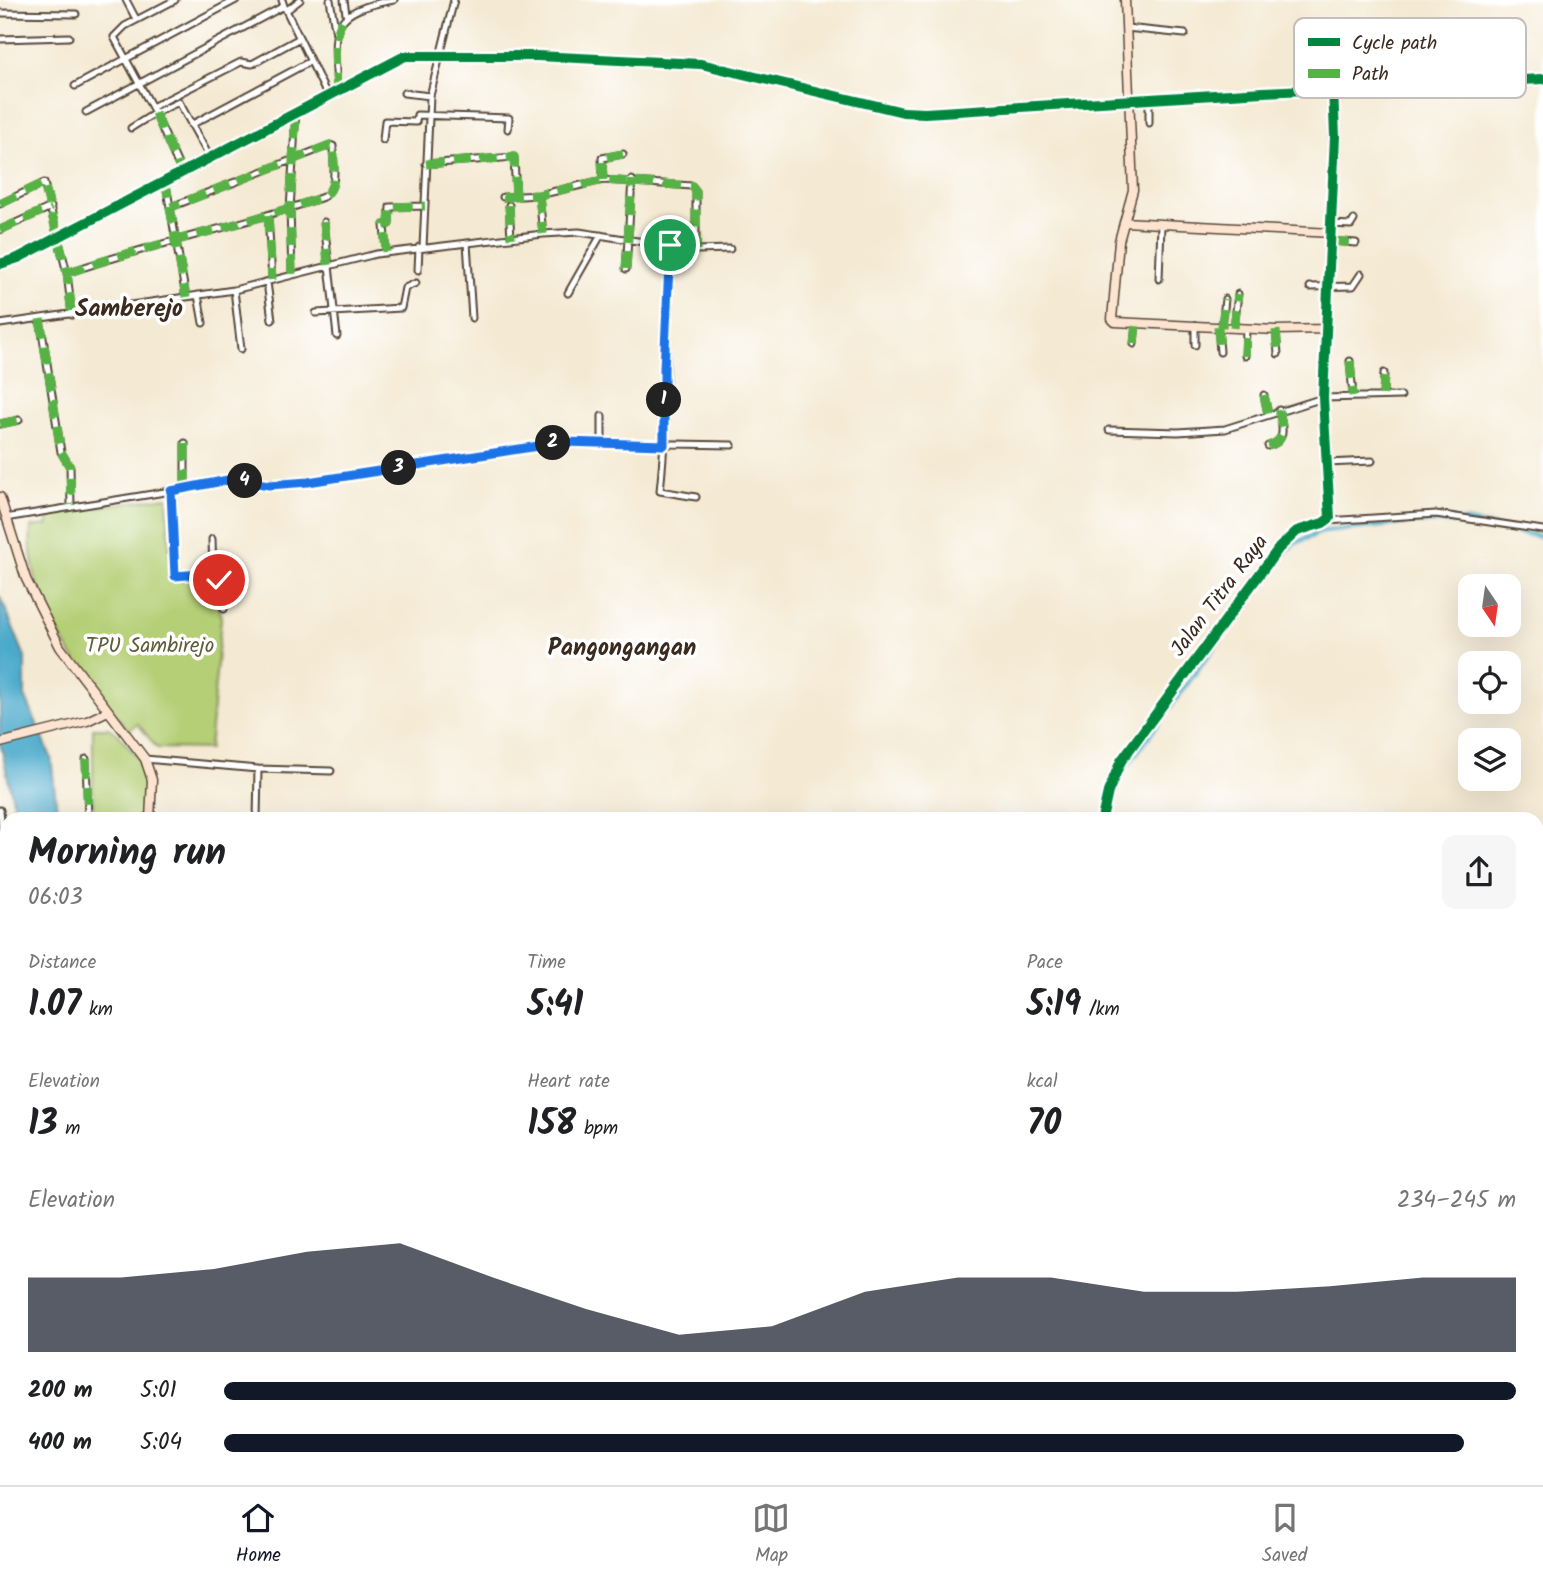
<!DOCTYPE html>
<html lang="en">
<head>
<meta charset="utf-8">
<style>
  :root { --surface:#fff; --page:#f6f6f6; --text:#202124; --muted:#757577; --line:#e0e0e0; --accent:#111827 }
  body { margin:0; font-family:Kalam,sans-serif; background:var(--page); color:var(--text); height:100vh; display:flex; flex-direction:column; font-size:26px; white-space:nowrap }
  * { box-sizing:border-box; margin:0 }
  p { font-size:23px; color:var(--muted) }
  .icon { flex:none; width:38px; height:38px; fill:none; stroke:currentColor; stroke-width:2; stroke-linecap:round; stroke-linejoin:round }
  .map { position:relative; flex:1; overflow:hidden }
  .side { position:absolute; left:0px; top:812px; width:1544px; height:674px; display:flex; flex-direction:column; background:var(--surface); border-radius:21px 21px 0 0; box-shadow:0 7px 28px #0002 }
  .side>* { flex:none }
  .needle { width:46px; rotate:167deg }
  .buttons { position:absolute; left:1458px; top:574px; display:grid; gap:14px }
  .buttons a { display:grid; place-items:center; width:63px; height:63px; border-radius:14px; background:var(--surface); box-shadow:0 7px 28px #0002; font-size:35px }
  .pin { position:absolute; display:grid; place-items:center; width:60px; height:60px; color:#fff; margin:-30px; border:4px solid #fff; border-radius:50%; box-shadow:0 2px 7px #0007 }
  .km { position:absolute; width:35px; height:35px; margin:-18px; border-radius:50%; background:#222; color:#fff; font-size:19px; line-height:35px; text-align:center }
  .round { display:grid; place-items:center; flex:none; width:74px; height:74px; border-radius:14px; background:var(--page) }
  .head { display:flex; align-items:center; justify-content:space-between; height:119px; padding:0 28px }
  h1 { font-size:38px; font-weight:800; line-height:52px }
  .figures { display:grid; grid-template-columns:repeat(3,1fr); gap:10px; height:119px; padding:7px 28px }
  .figures div { display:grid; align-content:center }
  .figures b { font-size:35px; font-weight:800 }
  .figures small { font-size:19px; font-weight:400 }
  .figures p { font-size:19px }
  .chart { height:196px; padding:14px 28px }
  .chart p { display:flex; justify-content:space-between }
  .chart svg { width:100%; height:126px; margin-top:7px; fill:var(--accent); opacity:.7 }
  ul { padding:0 28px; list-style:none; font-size:23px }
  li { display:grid; grid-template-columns:112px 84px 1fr; align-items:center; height:52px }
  li i { height:18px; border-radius:9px; background:var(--accent) }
  .menu { display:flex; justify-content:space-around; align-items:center; height:98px; border-top:2px solid var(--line); background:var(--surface); font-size:19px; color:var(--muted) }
  .menu a { display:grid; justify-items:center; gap:4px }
  .menu .active { color:var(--accent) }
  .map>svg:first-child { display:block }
  .green { fill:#b4cf75; stroke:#787c4a; stroke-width:2 }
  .water { fill:#4caacb; stroke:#446a74; stroke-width:2 }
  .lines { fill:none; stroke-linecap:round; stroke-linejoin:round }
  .canal { stroke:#4caacb; stroke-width:5 }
  .street-tunnel { stroke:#cfc3ae; stroke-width:5; stroke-dasharray:5 2.5; stroke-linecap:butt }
  .street-casing { stroke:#574739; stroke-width:9 }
  .secondary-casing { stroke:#574739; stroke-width:11 }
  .highway-casing { stroke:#574739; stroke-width:13 }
  .street { stroke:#fff; stroke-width:5 }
  .secondary { stroke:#fde4d1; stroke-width:8 }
  .highway { stroke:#fbbb8c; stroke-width:10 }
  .quiet { stroke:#57b245; stroke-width:9; stroke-dasharray:18 9; stroke-linecap:butt }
  .cycleway-casing { stroke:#fff; stroke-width:15 }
  .cycleway { stroke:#00873e; stroke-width:10 }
  .route-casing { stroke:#fff; stroke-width:14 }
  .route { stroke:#1a73e8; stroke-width:9 }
  .labels { text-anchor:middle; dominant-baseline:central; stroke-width:7; stroke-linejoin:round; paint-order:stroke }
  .street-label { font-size:21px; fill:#3b2a1e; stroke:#fff }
  .park-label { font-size:21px; fill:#5f5c38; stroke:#fff }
  .quarter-label { font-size:24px; font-weight:bold; fill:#3b2a1e; stroke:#fff }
  .key { fill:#fff; stroke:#c4bfbc; stroke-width:2 }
  .key-label { font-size:19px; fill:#3b2a1e }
</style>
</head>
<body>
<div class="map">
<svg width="1543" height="1485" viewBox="0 0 1543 1485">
  <rect width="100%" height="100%" fill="#fff"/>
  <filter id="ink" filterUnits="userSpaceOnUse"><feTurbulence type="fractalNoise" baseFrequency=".0143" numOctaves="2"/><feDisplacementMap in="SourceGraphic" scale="14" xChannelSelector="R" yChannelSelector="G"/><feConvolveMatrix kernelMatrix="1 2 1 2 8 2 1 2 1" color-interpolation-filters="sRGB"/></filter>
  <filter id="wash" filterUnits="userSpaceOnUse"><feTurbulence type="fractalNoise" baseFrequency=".00686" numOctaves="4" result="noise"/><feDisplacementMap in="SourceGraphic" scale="28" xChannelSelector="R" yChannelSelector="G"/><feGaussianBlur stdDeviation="1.57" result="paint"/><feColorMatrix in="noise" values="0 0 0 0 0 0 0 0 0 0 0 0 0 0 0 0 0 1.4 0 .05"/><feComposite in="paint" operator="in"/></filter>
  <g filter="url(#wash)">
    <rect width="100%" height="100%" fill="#f4e9d2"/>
    <path class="green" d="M 167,497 L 171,581 L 217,577 L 221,619 L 209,749 L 157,748 L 138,724 L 128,730 C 84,674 24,604 31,527 L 48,525 L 48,514 Z
      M 93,728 L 108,728 L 118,734 L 142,763 L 145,777 L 145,819 L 93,819 Z"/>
    <path class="water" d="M 0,596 L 25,657 L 25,696 L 51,757 L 58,819 L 17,819 L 0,742 Z"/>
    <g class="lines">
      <path class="canal" d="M 1108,819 L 1112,794 L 1124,770 L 1277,561 L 1293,544 L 1321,532 L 1416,522 L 1467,522 L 1543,537
        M 1536,1407 L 1543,1405
        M 971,1485 L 973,1479
        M 1414,1485 L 1420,1479"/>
    </g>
  </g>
  <g filter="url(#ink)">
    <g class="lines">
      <path class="street-tunnel" d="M 416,283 L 418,270"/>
      <defs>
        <path id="street" d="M 126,0 L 136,19
          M 175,0 L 125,26 L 114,37 L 155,113 L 179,102 L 209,156
          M 330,0 L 336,34
          M 344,0 L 346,14
          M 284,6 L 328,97
          M 287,10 L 300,0
          M 0,13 L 76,14
          M 1126,28 L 1185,34
          M 0,39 L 69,37
          M 75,86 L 236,0
          M 337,92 C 335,31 324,12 394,0
          M 404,93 L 430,96
          M 152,107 L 241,62 L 252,64 L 298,39
          M 86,112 L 284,6 L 282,0
          M 1149,123 L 1149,100
          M 191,125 L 309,62
          M 131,128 L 155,113 L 181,171
          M 383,140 L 385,121 L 416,122 L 417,115 L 509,118 L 508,129
          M 426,164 L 514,157 L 516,197
          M 165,179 L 186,297
          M 603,180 L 602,158 L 623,154
          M 539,195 L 543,234
          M 503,197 L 539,195 L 603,180 L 692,186 L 696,191 L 696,250
          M 0,204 L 44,183 L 67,273 L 72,315
          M 509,205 L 511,238
          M 268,215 L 272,280
          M 324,222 L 337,336
          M 1331,224 L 1351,225 L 1354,220
          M 0,230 L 51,207
          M 1331,233 L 1333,88
          M 1331,241 L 1356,243
          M 467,243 L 472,318
          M 670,245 C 664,326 669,410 660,491 L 696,497
          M 423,247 L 430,96 L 454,0
          M 386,252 L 384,225 L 389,224 L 390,207 L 425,206
          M 0,264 L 18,258 L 405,56 L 537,56 L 701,64 L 903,112 L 925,113 L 1263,92 L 1543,79
          M 626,269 L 632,180
          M 418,270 L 419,247
          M 67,273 C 152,243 240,227 323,197 C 339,188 333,163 333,146 L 330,145 L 171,207
          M 292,274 L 290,209 L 296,112
          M 1159,279 L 1161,225
          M 267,282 L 272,320
          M 1310,287 L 1353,286 L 1361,274
          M 234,290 L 241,349
          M 568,293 L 601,235
          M 198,295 L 203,323
          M 316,313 L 401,308 L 405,288 L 416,283
          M 40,319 L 61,452 L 70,467 L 71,505
          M 0,324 L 234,290 L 376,254 L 543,234 L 579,232 L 696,250 L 730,249
          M 1218,326 L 1220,352
          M 1222,327 L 1225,299
          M 1234,328 L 1238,294
          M 1276,330 L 1278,354
          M 1134,344 L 1136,323
          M 1195,345 L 1195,326
          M 1245,356 L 1246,329
          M 1350,361 L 1353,396
          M 1264,395 L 1268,414
          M 1383,395 L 1384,373
          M 0,424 L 19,420
          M 1109,430 L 1178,432 L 1225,429 L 1323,398 L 1401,396
          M 602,441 L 602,416
          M 185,443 L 185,488
          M 1268,446 C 1288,441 1282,426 1279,410
          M 1326,463 L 1372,461
          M 5,518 L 171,491
          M 1327,521 L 1436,514 L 1543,530
          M 212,539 L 213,574
          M 224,609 L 217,575 L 175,576 L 171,491 L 233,479 L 269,484 L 308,482 L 564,442 L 732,445
          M 86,759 L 88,819
          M 145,759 L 258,769 L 331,771
          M 0,810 L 7,880
          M 257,819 L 258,769
          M 3,907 L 7,892
          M 0,1024 L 7,1023
          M 1536,1041 L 1543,1040
          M 0,1252 L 7,1252
          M 1536,1386 L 1543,1387
          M 0,1389 L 7,1389
          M 0,1427 L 7,1427
          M 1538,1439 L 1543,1459
          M 0,1475 L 7,1474
          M 81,1479 L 121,1485
          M 556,1479 L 556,1485
          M 684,1479 L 684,1485
          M 44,1485 L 61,1479
          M 146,1485 L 149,1479
          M 155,1485 L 160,1479
          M 254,1485 L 258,1479
          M 836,1485 L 836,1479
          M 1040,1485 L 1041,1482 L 1187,1485
          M 1193,1485 L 1193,1479
          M 1206,1485 L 1232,1484
          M 1274,1485 L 1275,1479
          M 1374,1485 L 1374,1479
          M 1459,1485 L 1459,1479
          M 1520,1485 L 1520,1479"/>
        <path id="secondary" d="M 1125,0 L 1133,190 L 1119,241 L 1112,319 L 1115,322 L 1276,330 L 1326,329
          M 0,497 L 26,579 L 60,647 L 145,759 L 152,780 L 150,819
          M 0,743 L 87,721 L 108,711
          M 1102,819 L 1108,792 L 1121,761 L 1264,565 L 1297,531 L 1327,521 L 1330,512 L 1323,398 L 1331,233 L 1124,222
          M 0,941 L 7,939
          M 0,1110 L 7,1108
          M 0,1312 L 7,1311
          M 387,1485 L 388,1479
          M 963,1485 L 964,1479"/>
        <path id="highway" d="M 0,904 L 7,928
          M 43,1485 L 44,1479"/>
      </defs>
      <use href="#street" class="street-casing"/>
      <use href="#secondary" class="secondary-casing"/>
      <use href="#highway" class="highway-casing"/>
      <use href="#street" class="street"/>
      <use href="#secondary" class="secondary"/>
      <use href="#highway" class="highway"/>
      <path class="quiet" d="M 337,92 C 336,66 331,36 346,14
        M 155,113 L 181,171
        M 426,164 L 514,157 L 516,197
        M 165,179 L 186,297
        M 603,180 L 602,158 L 623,154
        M 539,195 L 543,234
        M 503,197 L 539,195 L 603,180 L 692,186 L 696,191 L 696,250
        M 0,204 L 44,183 L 67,273 L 72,315
        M 509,205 L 511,238
        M 268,215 L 272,280
        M 324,222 L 328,265
        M 0,230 L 51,207
        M 1331,241 L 1356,243
        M 386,252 L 384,225 L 389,224 L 390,207 L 425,206
        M 626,269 L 632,180
        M 67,273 C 152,243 240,227 323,197 C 339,188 333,163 333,146 L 330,145 L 171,207
        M 292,274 L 290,209 L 296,112
        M 40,319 L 61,452 L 70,467 L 71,505
        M 1218,326 L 1220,352
        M 1222,327 L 1225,299
        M 1234,328 L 1238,294
        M 1276,330 L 1278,354
        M 1134,344 L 1136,323
        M 1245,356 L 1246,329
        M 1350,361 L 1353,396
        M 1264,395 L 1268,414
        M 1383,395 L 1384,373
        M 0,424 L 19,420
        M 185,443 L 185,488
        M 664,445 L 664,369 L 670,245
        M 1268,446 C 1288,441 1282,426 1279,410
        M 86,759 L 88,819
        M 0,1252 L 7,1252
        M 7,1345 L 7,1357
        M 0,1389 L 7,1389
        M 0,1427 L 7,1427
        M 1538,1439 L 1543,1459
        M 0,1475 L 7,1474
        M 112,1485 L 113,1482
        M 155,1485 L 160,1479
        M 254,1485 L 258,1479"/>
      <defs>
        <path id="cycleway" d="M 0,264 L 18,258 L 405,56 L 537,56 L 701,64 L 903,112 L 925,113 L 1263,92 L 1543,79
          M 1102,819 L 1108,792 L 1121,761 L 1279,548 L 1297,531 L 1323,523 L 1330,518 L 1323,398 L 1335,136 L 1333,88"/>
      </defs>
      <use href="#cycleway" class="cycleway-casing"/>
      <use href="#cycleway" class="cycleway"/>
    </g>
  </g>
  <g class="lines" filter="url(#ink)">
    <defs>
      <path id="route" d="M 219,580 L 213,573 L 175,576 L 171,491 L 233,479 L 269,485 L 308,482 L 564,442 L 664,445 L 664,369 L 670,245"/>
    </defs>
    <use href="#route" class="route-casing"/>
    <use href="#route" class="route"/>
  </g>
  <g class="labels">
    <g class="street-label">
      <text transform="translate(1220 596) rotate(-53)">Jalan Titra Raya</text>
    </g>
    <g class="park-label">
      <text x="150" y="646">TPU Sambirejo</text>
    </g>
    <g class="quarter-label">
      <text x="129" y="309">Samberejo</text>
      <text x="622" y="648">Pangongangan</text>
    </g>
  </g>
  <rect x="1294" y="18" width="232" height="80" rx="10" class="key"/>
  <rect x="1308" y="38" width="32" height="8" fill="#00873e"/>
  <rect x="1308" y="69" width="32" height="9" fill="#57b245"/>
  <g class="key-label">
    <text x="1352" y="49">Cycle path</text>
    <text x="1352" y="80">Path</text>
  </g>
</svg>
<div class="buttons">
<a><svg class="needle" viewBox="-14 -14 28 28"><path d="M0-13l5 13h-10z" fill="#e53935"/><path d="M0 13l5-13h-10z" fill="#757577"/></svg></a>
<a><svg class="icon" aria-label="locate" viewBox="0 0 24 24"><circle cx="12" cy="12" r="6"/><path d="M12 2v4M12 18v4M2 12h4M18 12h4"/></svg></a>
<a><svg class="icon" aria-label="layers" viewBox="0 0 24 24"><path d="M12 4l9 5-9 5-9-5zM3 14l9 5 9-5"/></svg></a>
</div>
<div class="pin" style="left:670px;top:245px;background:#1e9e55"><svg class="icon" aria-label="arrive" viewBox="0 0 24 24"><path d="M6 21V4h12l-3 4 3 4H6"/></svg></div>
<div class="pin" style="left:219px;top:580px;background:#d93025"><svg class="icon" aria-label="check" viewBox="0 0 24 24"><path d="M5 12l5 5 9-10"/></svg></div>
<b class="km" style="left:664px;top:400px">1</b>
<b class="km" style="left:553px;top:443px">2</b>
<b class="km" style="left:399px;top:468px">3</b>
<b class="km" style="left:245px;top:481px">4</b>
<section class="side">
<div class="head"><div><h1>Morning run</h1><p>06:03</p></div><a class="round"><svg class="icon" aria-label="share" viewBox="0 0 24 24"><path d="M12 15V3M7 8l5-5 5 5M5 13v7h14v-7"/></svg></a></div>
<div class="figures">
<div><p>Distance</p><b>1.07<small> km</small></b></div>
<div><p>Time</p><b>5:41</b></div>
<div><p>Pace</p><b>5:19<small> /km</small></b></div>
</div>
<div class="figures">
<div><p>Elevation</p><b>13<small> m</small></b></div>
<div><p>Heart rate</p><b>158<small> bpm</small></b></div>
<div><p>kcal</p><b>70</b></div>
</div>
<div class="chart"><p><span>Elevation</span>234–245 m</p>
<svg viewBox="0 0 160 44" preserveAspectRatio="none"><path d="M0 44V18L10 18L20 15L30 9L40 6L50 18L60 29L70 38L80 35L90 23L100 18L110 18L120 23L130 23L140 21L150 18L160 18V44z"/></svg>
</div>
<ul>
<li><b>200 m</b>5:01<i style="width:100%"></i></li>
<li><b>400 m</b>5:04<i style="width:96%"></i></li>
</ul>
</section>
</div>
<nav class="menu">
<a class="active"><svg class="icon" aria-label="home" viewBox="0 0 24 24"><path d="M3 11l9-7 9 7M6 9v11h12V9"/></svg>Home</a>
<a><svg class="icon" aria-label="map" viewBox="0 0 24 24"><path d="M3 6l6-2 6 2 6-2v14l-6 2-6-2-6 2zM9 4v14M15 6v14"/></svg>Map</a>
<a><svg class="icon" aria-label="saved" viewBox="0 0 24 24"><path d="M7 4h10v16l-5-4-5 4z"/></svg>Saved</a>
</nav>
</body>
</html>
